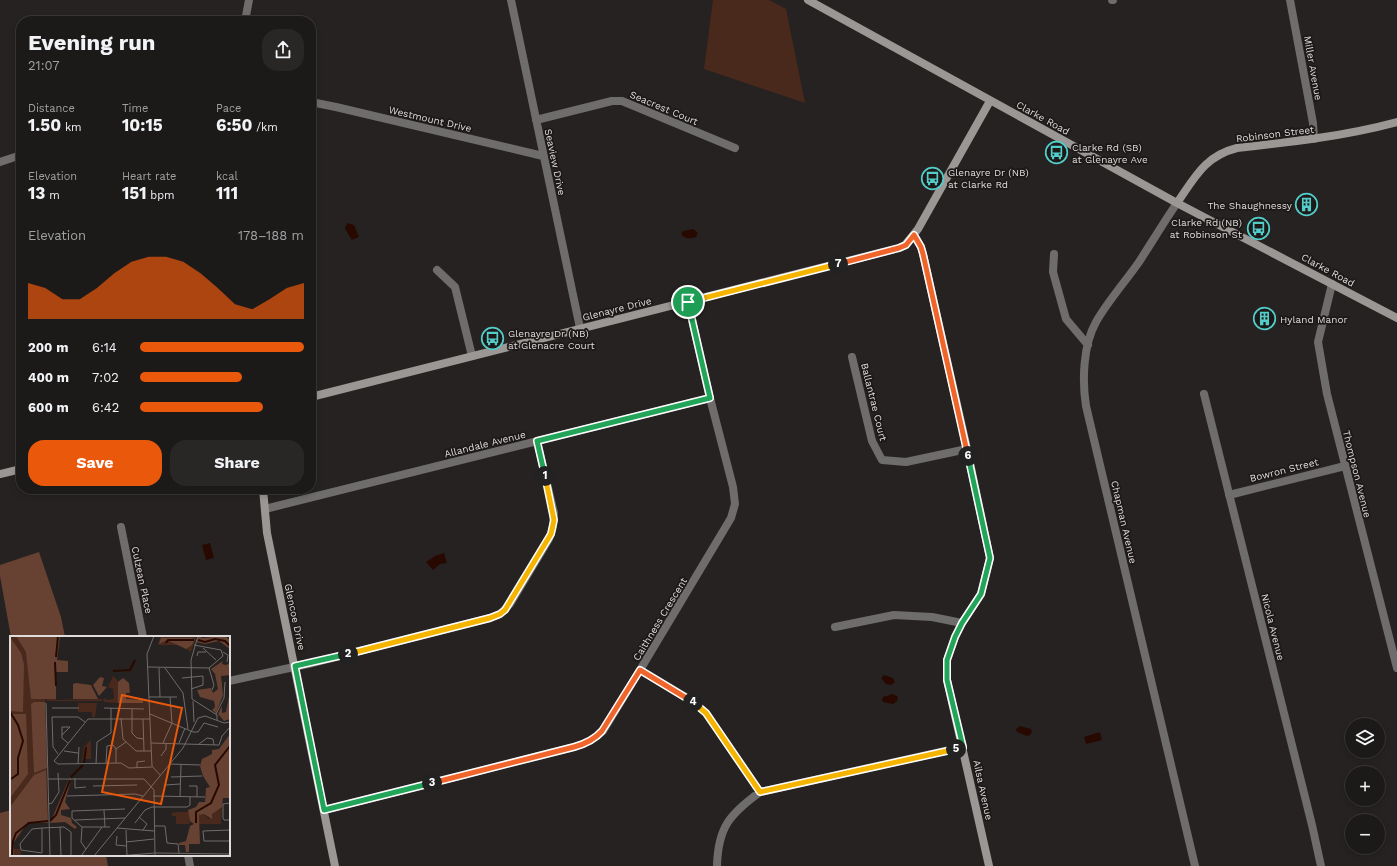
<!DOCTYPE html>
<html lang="en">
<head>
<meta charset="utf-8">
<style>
  :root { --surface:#1c1a19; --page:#292726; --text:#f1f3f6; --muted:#a0a1a2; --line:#3a3838; --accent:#ea580c }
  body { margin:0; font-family:"Work Sans",sans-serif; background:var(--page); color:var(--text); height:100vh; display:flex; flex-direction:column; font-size:15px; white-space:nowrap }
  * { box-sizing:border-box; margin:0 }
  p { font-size:13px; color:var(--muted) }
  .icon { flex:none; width:22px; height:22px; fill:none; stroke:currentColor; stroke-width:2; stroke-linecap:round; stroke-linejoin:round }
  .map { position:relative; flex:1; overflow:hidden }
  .sheet { position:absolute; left:16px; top:16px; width:300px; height:478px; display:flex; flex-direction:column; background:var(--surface); border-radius:16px; box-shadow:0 2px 6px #0003,0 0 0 1px var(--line) }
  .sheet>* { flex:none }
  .controls { position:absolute; left:1345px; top:718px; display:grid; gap:8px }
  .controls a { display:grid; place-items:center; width:40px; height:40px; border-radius:50%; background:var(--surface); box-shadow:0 2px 6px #0003,0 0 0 1px var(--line); font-size:20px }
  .pin { position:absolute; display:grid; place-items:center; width:34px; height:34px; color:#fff; margin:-17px; border:2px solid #fff; border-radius:50%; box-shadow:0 1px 4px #0007 }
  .km { position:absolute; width:20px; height:20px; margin:-10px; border-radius:50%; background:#222; color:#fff; font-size:11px; line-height:20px; text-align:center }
  .round { display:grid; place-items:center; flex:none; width:42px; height:42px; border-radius:16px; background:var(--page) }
  .overview { display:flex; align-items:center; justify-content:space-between; height:68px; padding:0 12px }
  h1 { font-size:22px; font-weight:700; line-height:30px }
  .figures { display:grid; grid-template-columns:repeat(3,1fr); gap:6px; height:68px; padding:4px 12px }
  .figures div { display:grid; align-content:center }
  .figures b { font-size:17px; font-weight:700 }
  .figures small { font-size:11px; font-weight:400 }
  .figures p { font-size:11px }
  .chart { height:112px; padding:8px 12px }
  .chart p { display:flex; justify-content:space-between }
  .chart svg { width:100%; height:72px; margin-top:4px; fill:var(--accent); opacity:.7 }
  .cta { display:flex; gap:8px; margin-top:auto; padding:8px 12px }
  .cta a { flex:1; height:46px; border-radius:16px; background:var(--accent); color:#fff; font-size:16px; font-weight:700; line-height:46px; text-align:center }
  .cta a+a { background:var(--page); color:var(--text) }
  ul { padding:0 12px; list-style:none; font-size:13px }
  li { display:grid; grid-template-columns:64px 48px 1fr; align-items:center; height:30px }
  li i { height:10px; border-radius:5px; background:var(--accent) }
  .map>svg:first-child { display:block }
  .green { fill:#49291c }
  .forest { fill:#674233 }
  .water { fill:#280900 }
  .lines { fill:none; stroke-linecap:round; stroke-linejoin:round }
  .street { stroke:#6f6d6c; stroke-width:8 }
  .secondary { stroke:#9a9795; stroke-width:8 }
  .split-1-casing { stroke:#fff; stroke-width:8 }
  .split-2-casing { stroke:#fff; stroke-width:8 }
  .split-3-casing { stroke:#fff; stroke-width:8 }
  .split-4-casing { stroke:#fff; stroke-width:8 }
  .split-5-casing { stroke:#fff; stroke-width:8 }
  .split-6-casing { stroke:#fff; stroke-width:8 }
  .split-7-casing { stroke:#fff; stroke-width:8 }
  .split-8-casing { stroke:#fff; stroke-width:8 }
  .split-1 { stroke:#22a559; stroke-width:5 }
  .split-2 { stroke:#f5b400; stroke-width:5 }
  .split-3 { stroke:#22a559; stroke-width:5 }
  .split-4 { stroke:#f0652b; stroke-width:5 }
  .split-5 { stroke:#f5b400; stroke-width:5 }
  .split-6 { stroke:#22a559; stroke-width:5 }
  .split-7 { stroke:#f0652b; stroke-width:5 }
  .split-8 { stroke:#f5b400; stroke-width:5 }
  .labels { text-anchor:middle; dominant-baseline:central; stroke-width:3.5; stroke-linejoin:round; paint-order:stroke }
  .street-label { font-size:10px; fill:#dfdcdb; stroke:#1d1918 }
  .poi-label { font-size:10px; fill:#dfdcdb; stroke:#1d1918; text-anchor:start }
  .inset-river { fill:none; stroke:#280900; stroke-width:2 }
  .inset-road { fill:none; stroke:#706c6b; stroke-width:1 }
  .view { fill:#e8590c; fill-opacity:0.15; stroke:#e8590c; stroke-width:2 }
  .inset-edge { fill:none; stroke:#dfdcdb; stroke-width:2 }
</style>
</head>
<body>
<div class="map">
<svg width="1397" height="866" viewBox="0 0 1397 866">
  <rect width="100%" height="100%" fill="#262221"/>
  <path class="green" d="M 713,0 L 769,0 L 786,9 L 805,103 L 704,69 Z"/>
  <path class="forest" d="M 39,552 L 61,617 L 65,637 L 11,637 L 0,576 L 0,565 Z
    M 11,810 L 11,855 L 106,855 L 108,866 L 0,866 L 0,813 Z"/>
  <path class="water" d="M 348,223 L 354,225 L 359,237 L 352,240 L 345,229 L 346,225 Z
    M 693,229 L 698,233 L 696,237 C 691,239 684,239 681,234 L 683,231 Z
    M 210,543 L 214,558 L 206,560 L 202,545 Z
    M 444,553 L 447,563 L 440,564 L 433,570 L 426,562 L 435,556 Z
    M 884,675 L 893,678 L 895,682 L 891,685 L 886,684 L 881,678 Z
    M 893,694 L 898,697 L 897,701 L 893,704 L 883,702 L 882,700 L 883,697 Z
    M 1020,726 L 1031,729 L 1032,732 L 1030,735 L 1027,736 L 1017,732 L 1016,729 Z
    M 1100,732 L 1102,740 L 1086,744 L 1084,737 Z"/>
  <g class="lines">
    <path class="street" d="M 511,0 L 580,328
      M 1112,0 L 1113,0
      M 1290,0 L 1313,123 L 1314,139
      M 245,21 L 249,0
      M 311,102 L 336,107 L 543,156
      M 536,120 L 612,101 L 622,101 L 735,148
      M 0,162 L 21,155
      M 1177,203 C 1164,222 1152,242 1139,262 C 1125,282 1108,301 1096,322 C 1083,345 1082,381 1086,406 L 1195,866
      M 1054,254 L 1053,272 L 1066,319 L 1088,345
      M 437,270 L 455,287 L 472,356
      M 1332,284 L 1318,342 L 1327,394 L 1397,668
      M 852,357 L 872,441 L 882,460 L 906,462 L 967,449
      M 1204,394 L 1312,825 L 1321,866
      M 1229,495 L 1345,466
      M 265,509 L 710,398
      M 121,527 L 143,637
      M 835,627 L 894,615 L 932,617 L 962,623
      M 640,670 L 692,701 L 706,713 L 760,792 L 963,747
      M 229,681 L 308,664 L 490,618 L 500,614 L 510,604 L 549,539 L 553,527 L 554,513 L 537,441
      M 324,810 L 574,747 C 585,744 595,739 603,731 L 640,670 L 731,518 L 735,504 L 733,487 L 710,398 L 688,302
      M 188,855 L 190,866
      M 717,866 C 718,827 730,814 760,792"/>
    <path class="secondary" d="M 808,0 L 1177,203 L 1397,318
      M 1177,203 C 1195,177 1205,156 1237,148 C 1291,142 1345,136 1397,122
      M 914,235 L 921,247 L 923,254 L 967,449 L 990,558 L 981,594 L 962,623 L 955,637 L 947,660 L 947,680 L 989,866
      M 311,397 L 899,248 L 905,245 L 918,229 L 990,101
      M 0,474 L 21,469
      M 263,489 L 267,533 L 335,866"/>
  </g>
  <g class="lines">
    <defs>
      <path id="split-1" d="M 545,476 L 537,441 L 710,398 L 688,302"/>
      <path id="split-2" d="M 348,654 L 490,618 L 500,614 L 505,610 L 551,534 L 554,520 L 545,476"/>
      <path id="split-3" d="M 348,654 L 295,666 L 324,810 L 432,783"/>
      <path id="split-4" d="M 432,783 L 574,747 C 585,744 595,739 602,731 L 640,670 L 693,702"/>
      <path id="split-5" d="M 693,702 L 706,713 L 760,792 L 956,749"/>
      <path id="split-6" d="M 956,749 L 963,747 L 947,680 L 947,660 L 955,637 L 962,623 L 981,594 L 990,558 L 968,456"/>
      <path id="split-7" d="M 838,264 L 899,248 L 906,245 L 914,235 L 921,247 L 923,254 L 968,456"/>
      <path id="split-8" d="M 688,302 L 838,264"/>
    </defs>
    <use href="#split-1" class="split-1-casing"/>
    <use href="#split-2" class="split-2-casing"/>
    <use href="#split-3" class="split-3-casing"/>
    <use href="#split-4" class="split-4-casing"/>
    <use href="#split-5" class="split-5-casing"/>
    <use href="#split-6" class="split-6-casing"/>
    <use href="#split-7" class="split-7-casing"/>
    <use href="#split-8" class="split-8-casing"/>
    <use href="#split-1" class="split-1"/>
    <use href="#split-2" class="split-2"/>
    <use href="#split-3" class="split-3"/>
    <use href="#split-4" class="split-4"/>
    <use href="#split-5" class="split-5"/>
    <use href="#split-6" class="split-6"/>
    <use href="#split-7" class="split-7"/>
    <use href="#split-8" class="split-8"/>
  </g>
  <defs>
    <symbol id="bus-ring" viewBox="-11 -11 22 22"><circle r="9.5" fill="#1d1918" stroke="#53cdca" stroke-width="1.5"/><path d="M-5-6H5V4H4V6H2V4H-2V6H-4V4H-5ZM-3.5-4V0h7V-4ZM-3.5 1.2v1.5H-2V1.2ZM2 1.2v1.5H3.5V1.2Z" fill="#53cdca"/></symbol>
    <symbol id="building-ring" viewBox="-11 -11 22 22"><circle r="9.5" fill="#1d1918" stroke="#53cdca" stroke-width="1.5"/><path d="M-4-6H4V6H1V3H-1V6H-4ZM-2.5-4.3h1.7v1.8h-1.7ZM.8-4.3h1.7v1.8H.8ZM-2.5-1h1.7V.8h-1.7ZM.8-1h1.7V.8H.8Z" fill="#53cdca"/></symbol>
  </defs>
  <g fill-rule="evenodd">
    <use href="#bus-ring" x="1044" y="140" width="25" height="25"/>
    <use href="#bus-ring" x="920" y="166" width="25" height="25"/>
    <use href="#building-ring" x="1294" y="192" width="25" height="25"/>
    <use href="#bus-ring" x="1246" y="216" width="25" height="25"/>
    <use href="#building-ring" x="1252" y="306" width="25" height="25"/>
    <use href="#bus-ring" x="480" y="326" width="25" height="25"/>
  </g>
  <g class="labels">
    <g class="street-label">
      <text transform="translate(1313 68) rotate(80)">Miller Avenue</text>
      <text transform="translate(664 108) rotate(23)">Seacrest Court</text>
      <text transform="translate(1043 118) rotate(29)">Clarke Road</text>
      <text transform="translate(430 119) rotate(13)">Westmount Drive</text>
      <text transform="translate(1275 134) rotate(-7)">Robinson Street</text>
      <text transform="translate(555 162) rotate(78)">Seaview Drive</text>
      <text transform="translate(1328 270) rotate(28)">Clarke Road</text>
      <text transform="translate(617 309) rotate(-14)">Glenayre Drive</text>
      <text transform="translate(874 402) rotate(76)">Ballantrae Court</text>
      <text transform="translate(485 444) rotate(-14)">Allandale Avenue</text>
      <text transform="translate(1284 470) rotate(-14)">Bowron Street</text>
      <text transform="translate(1357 474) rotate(76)">Thompson Avenue</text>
      <text transform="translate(1124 522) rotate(77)">Chapman Avenue</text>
      <text transform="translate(142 580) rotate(78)">Culzean Place</text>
      <text transform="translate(295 617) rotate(78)">Glencoe Drive</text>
      <text transform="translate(660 619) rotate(-59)">Caithness Crescent</text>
      <text transform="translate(1273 627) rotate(76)">Nicola Avenue</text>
      <text transform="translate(983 790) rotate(78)">Ailsa Avenue</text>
    </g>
    <g class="poi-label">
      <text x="1072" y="147">Clarke Rd (SB)<tspan x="1072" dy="12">at Glenayre Ave</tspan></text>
      <text x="948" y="172">Glenayre Dr (NB)<tspan x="948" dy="12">at Clarke Rd</tspan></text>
      <text x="1292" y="205" text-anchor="end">The Shaughnessy</text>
      <text x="1242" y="222" text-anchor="end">Clarke Rd (NB)<tspan x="1242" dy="12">at Robinson St</tspan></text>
      <text x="1280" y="319">Hyland Manor</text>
      <text x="508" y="333">Glenayre Dr (NB)<tspan x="508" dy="12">at Glenacre Court</tspan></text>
    </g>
  </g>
  <g transform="translate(10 636)">
    <rect width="220" height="220" fill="#262221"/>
    <path d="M 0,0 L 34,0 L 38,186 L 19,186 L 8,199 L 4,206 L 3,213 L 10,213 L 12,220 L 0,220 ZM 150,1 L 186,1 L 181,16 L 170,9 L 148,9 ZM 103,40 L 108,45 L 108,67 L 94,66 L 93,62 L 97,63 L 95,64 L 104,63 L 103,53 L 98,51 ZM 37,61 L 46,63 L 45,64 L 92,63 L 92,65 L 37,65 ZM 68,67 L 87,67 L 85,81 L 82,81 L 82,76 L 68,76 ZM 81,105 L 81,123 L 75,123 L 72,127 L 74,109 L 76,110 L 78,106 ZM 212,171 L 211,188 L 189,188 L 189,179 L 194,178 L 199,183 L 207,172 ZM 166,176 L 179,176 L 180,188 L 166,188 L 166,180 L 162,180 L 162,177 Z" fill="#49291c"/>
    <path d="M 6,0 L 50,0 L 47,24 L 58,25 L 58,36 L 46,36 L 46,63 L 21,63 L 16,16 ZM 189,0 L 192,2 L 215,0 L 220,4 L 220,13 L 209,5 L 195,8 L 186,6 ZM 0,1 L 11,17 L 14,28 L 13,76 L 0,75 ZM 151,2 L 181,2 L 185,3 L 182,9 L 176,13 L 157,4 L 149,8 ZM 213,25 L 212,28 L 216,29 L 220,27 L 220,39 L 211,40 L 213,59 L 206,77 L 202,74 L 205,71 L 204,65 L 190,61 L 187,54 L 201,52 L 203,57 L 208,53 L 205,38 L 201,33 ZM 90,41 L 94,42 L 92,50 L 97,51 L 89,60 L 83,49 ZM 113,42 L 119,47 L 120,57 L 116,57 L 116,63 L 133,64 L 133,67 L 108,67 L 108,46 ZM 66,47 L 81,49 L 88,63 L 63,63 L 63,48 ZM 220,55 L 220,83 L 214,85 L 208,78 L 212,70 L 212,77 L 216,76 ZM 24,66 L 35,66 L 37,132 L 24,137 L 21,68 ZM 0,78 L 16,78 L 18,138 L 0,162 ZM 220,98 L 220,162 L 213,162 L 212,171 L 202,178 L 202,183 L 194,178 L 189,179 L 190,208 L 179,208 L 179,216 L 176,216 L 175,209 L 169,209 L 169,207 L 176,205 L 180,190 L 184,188 L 180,185 L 178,174 L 186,171 L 189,166 L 195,166 L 196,152 L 200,151 L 193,140 L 190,130 L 192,123 L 202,118 L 202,114 L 209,113 ZM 36,134 L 38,187 L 18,186 L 4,206 L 4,220 L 0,220 L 0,171 L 24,139 ZM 59,143 L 61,143 L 55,166 L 60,173 L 51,174 L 51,179 L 61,182 L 62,187 L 67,191 L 65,193 L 55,186 L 40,187 Z" fill="#674233"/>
    <path class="inset-river" d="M 188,4 L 195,6 L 205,3 L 215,5 L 220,10M 156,7 L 158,4 L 184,4M 46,21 L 48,0M 45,26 L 46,50M 103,35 L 120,34 L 125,24M 0,76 L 8,89 L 13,105 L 8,122 L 8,138 L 1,143M 74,127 L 76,111M 61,141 L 73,129M 40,185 L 46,179 L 60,144M 186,187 L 186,176 L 201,167 L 209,149 L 205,129 L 220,110M 2,220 L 3,205 L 6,197 L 19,187 L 38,185"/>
    <path class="inset-road" d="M 144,0 L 137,18 L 142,130 L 150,139M 188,0 L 181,24 L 182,63 L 207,79 L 207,84M 184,9 L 211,14 L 213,20 L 199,32M 193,12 L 206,24M 213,16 L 218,19 L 217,26M 187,20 L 188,16 L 196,16M 138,31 L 199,32M 149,32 L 150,61M 155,32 L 173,57 L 178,93M 199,32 L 204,49 L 202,54M 172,42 L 193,40 L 193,49 L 181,53M 139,61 L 167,61M 183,65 L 184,86M 36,67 L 40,220M 42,72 L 69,72M 94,72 L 134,73M 122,73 L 122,97 L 127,102 L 134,103M 140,78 L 183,96 L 188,96 L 194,87 L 208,91M 206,78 L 214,62 L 215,46M 111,82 L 113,103 L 126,115 L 141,115M 133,83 L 134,115M 140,83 L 78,83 L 44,125 L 48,128 L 111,127 L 119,132 L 142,131M 52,99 L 60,91 L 52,91 L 52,102 L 58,107M 141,107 L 209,109 L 212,100 L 220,91M 153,107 L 162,87 L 160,61M 169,107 L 175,92M 189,108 L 197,102 L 203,103 L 204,109M 54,115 L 68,117M 48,118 L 43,111 L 42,81 L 68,81 L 75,86M 151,120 L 156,113 L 156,107M 96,127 L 97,110 L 103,109 L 106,113M 106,127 L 106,113 L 116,106M 68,128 L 69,111M 86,128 L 87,106 L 101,97 L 101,72M 160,128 L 190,129M 127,132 L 127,126 L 135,125M 161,141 L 192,140M 65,142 L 65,152 L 76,151M 38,143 L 134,143 L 144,154 L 145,220M 156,149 L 170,148M 83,150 L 127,149M 179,150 L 187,150 L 187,161M 57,160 L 125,158 L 133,160M 143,160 L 195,161M 170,161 L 171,129M 220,167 L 213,168 L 213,182 L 214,184 L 220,184M 39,168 L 42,167 L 49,156 L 48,137M 94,174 L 95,191M 129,181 L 137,188 L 133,194M 65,184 L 115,182M 125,187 L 135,174 L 142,171 L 177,171 L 180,169 L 180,161M 144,190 L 155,190 L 157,207 L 168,208 L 169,217M 50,191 L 51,220M 72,191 L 100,191M 32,192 L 32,217 L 11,214 L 10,208 L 22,193 L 32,192 L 54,191 L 61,196 L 61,220M 107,192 L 144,195M 116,194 L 117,220M 220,194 L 193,195 L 194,205 L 220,205M 107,200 L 106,209 L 116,210M 116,206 L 144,203M 76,213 L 71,206 L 72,191 L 62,182 L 62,175 L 115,173M 71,220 L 92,191M 84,220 L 173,112 L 188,82 L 195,80 L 214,87 L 220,86M 108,220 L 145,217 L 220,218"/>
    <path class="view" d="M 112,59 L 172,72 L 151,168 L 92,156 Z"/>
    <rect width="220" height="220" class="inset-edge"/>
  </g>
</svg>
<div class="controls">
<a><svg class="icon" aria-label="layers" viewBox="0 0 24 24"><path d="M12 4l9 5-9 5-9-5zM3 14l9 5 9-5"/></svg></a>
<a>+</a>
<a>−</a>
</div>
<div class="pin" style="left:688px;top:302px;background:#1e9e55"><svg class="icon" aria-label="arrive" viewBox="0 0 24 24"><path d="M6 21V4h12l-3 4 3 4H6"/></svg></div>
<b class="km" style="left:545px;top:476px">1</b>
<b class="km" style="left:348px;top:654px">2</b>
<b class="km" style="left:432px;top:783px">3</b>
<b class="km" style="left:693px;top:702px">4</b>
<b class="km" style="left:956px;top:749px">5</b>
<b class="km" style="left:968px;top:456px">6</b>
<b class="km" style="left:838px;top:264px">7</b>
<section class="sheet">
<div class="overview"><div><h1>Evening run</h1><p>21:07</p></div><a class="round"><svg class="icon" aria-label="share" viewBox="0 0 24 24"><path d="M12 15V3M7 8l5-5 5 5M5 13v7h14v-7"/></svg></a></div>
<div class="figures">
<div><p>Distance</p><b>1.50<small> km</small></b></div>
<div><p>Time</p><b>10:15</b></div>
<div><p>Pace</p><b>6:50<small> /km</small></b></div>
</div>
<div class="figures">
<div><p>Elevation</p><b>13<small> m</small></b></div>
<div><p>Heart rate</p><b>151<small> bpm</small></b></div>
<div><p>kcal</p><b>111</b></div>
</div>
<div class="chart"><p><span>Elevation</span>178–188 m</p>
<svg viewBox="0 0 160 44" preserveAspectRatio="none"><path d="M0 44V22L10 25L20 32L30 32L40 25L50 16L60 9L70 6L80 6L90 9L100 16L110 25L120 35L130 38L140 32L150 25L160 22V44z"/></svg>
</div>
<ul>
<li><b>200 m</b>6:14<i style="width:100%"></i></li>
<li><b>400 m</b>7:02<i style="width:62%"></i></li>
<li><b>600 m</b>6:42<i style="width:75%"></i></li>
</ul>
<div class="cta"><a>Save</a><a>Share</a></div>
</section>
</div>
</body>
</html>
